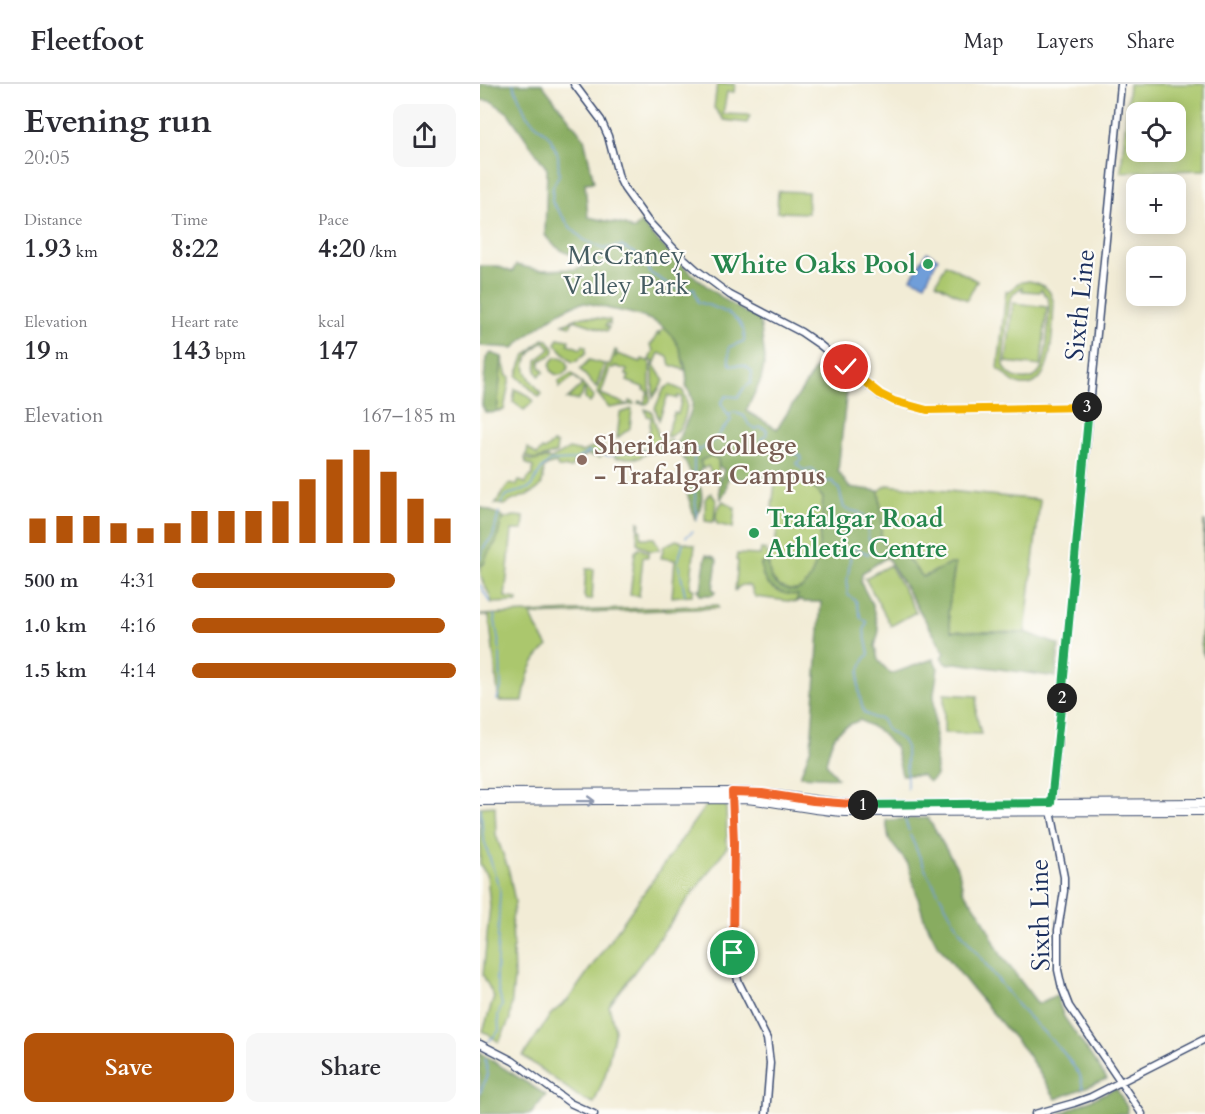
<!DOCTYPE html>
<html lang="en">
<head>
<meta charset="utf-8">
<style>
  :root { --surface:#fff; --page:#f7f7f7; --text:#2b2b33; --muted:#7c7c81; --line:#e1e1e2; --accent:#b45309 }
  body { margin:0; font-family:Cardo,serif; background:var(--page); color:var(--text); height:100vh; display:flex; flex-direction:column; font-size:22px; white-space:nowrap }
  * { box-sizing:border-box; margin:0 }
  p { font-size:20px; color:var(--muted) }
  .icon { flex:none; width:33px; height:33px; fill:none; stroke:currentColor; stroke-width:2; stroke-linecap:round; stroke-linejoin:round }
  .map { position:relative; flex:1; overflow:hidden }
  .side { display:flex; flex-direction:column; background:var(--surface); width:480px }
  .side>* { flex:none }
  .buttons { position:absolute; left:646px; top:18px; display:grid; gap:12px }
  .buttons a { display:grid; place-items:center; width:60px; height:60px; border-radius:12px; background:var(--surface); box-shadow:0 3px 15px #0003; font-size:30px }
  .pin { position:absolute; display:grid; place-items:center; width:51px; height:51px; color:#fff; margin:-26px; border:3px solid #fff; border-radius:50%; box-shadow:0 2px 6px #0007 }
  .km { position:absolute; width:30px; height:30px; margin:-15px; border-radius:50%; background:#222; color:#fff; font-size:16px; line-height:30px; text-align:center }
  .round { display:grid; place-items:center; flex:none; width:63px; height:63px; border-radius:12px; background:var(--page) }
  .head { display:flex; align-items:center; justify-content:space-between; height:102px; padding:0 24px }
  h1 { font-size:33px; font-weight:700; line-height:45px }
  .metrics { display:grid; grid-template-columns:repeat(3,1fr); gap:9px; height:102px; padding:6px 24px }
  .metrics div { display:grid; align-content:center }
  .metrics b { font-size:26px; font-weight:700 }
  .metrics small { font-size:16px; font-weight:400 }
  .metrics p { font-size:16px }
  .chart { height:168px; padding:12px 24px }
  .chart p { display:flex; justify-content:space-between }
  .chart svg { width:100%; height:108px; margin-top:6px; stroke:var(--accent); stroke-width:6 }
  .action { display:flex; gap:12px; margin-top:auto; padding:12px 24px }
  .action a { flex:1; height:69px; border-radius:12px; background:var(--accent); color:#fff; font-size:24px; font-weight:700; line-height:69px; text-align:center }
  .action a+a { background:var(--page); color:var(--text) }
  ul { padding:0 24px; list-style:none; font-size:20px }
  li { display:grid; grid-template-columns:96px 72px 1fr; align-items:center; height:45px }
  li i { height:15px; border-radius:8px; background:var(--accent) }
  header { display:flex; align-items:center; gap:36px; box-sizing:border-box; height:84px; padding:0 30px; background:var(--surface); border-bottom:2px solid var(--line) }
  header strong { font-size:28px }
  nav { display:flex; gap:33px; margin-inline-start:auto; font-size:21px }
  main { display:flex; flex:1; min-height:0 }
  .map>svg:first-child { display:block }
  .green { fill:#abc76d; stroke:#637b66; stroke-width:1.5; fill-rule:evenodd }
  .forest { fill:#88ac60; stroke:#526e5f; stroke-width:1.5 }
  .water { fill:#709ed9; stroke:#46669c; stroke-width:1.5 }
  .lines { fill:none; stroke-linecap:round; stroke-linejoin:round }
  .stream { stroke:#709ed9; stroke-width:1.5 }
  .minor-casing { stroke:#3b4b70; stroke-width:9 }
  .major-casing { stroke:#3b4b70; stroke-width:10 }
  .minor { stroke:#fff; stroke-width:6 }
  .major { stroke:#fff; stroke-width:8 }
  .oneway { stroke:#8d97ae }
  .split-1-casing { stroke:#fff; stroke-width:12 }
  .split-2-casing { stroke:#fff; stroke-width:12 }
  .split-3-casing { stroke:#fff; stroke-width:12 }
  .split-4-casing { stroke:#fff; stroke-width:12 }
  .split-1 { stroke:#f0652b; stroke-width:8 }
  .split-2 { stroke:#22a559; stroke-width:8 }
  .split-3 { stroke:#22a559; stroke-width:8 }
  .split-4 { stroke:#f5b400; stroke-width:8 }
  .leisure-dot { fill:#2e9e5b; stroke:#fdfcf7; stroke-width:2 }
  .education-dot { fill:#8d6e63; stroke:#fdfcf7; stroke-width:2 }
  .labels { text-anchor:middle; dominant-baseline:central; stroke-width:4.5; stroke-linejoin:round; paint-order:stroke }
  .park-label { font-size:26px; fill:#465d62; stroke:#fdfcf7 }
  .leisure-label { font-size:26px; font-weight:bold; fill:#27864d; stroke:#fdfcf7; text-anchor:end }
  .street-label { font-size:26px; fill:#1b2f5e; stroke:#fdfcf7 }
  .education-label { font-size:26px; font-weight:bold; fill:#785e54; stroke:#fdfcf7; text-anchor:start }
</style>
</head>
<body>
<header>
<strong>Fleetfoot</strong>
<nav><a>Map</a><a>Layers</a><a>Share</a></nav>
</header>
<main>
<section class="side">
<div class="head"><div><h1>Evening run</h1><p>20:05</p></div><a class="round"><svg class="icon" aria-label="share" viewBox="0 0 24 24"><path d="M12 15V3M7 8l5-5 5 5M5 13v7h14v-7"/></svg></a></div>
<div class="metrics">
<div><p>Distance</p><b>1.93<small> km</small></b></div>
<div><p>Time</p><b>8:22</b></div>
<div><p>Pace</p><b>4:20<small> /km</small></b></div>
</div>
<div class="metrics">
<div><p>Elevation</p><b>19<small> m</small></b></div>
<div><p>Heart rate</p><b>143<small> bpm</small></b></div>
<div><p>kcal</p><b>147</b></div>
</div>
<div class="chart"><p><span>Elevation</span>167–185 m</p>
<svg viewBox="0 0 160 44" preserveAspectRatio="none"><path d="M5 44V34M15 44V33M25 44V33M35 44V36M45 44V38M55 44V36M65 44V31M75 44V31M85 44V31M95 44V27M105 44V18M115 44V10M125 44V6M135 44V15M145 44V26M155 44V34"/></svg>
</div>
<ul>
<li><b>500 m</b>4:31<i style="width:77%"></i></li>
<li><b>1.0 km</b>4:16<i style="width:96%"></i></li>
<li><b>1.5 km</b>4:14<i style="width:100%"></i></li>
</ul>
<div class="action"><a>Save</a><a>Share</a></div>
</section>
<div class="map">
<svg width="725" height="1030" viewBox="0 0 725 1030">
  <rect width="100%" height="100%" fill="#fdfcf7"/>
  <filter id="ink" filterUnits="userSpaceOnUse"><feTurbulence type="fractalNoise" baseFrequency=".0167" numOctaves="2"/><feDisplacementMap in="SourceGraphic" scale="12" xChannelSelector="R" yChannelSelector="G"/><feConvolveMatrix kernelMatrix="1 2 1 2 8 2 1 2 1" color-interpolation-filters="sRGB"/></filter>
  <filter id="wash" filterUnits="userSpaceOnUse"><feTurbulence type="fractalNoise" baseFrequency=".008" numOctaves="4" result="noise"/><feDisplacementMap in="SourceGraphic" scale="24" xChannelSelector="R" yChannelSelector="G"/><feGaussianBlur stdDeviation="1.35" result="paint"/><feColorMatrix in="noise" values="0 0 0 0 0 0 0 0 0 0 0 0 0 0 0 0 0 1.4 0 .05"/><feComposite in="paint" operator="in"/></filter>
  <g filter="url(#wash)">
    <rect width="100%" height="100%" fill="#f2ecd6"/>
    <path class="green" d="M 237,0 L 255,0 L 254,8 L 247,8 L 243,30 L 270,31 L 267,39 L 244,36 L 234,24 Z
      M 649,0 L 725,0 L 725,86 L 641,88 ZM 657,28 L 696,28 L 696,68 L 657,68 Z
      M 298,107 L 328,108 L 328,129 L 297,128 Z
      M 466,180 L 497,197 L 487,216 L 456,199 Z
      M 549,197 C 565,200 571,205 574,221 C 572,243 575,306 541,301 C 531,300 526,289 518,285 L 526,207 L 530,207 L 538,199 ZM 542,203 L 542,207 L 560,208 L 561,205 L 568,214 L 569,221 C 568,237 568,279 558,290 C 548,300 528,295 524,281 C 522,271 529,229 530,216 L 534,209 Z
      M 533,219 L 567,223 L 561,282 L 526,278 Z
      M 103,232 L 130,236 L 130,240 L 127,239 L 126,242 L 129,243 L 127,247 L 94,236 L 90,242 L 83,240 Z
      M 185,243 L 199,260 L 205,286 L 190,281 L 188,273 L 179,269 L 174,281 L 184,297 L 173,314 L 173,277 L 169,276 L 173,266 L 170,261 L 173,258 L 177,250 L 180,251 L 178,249 L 180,248 Z
      M 78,254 L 89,256 L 88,260 L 101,265 L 103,261 L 106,263 L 106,269 L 97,277 L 92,278 L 76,260 Z
      M 63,255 L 68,256 L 74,265 L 73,270 L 60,277 L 60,283 L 64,288 L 59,292 L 56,287 L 57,276 L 70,265 L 64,257 C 37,278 42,286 62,310 L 59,313 L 37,292 L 44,273 Z
      M 135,266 L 137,267 L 135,274 L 137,270 L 161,278 L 162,275 L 170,278 L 170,317 L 167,320 L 158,319 L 159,317 L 164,319 L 168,308 L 164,306 L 165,304 L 147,297 L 149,292 L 146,291 L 147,286 L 135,282 L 134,285 L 130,284 L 121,310 L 148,321 L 150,317 L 153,318 L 154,320 L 129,324 L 117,309 L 127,280 L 130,281 Z
      M70 282a9 9 0 1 1 18 0a9 9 0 1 1-18 0Z
      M 22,273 L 27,292 L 30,293 L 24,326 L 17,327 Z
      M 109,276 L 124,280 L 116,304 L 100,285 Z
      M 92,289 L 114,313 L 110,319 L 105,315 L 105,306 L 103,305 L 102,312 L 98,316 L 87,315 L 102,301 L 94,292 L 79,304 L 79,297 Z
      M 190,301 L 202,306 C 212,320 205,347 188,353 L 186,352 L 194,329 L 198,330 L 202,313 L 198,312 L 197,315 L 188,311 L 179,336 L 175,324 L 184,305 Z
      M 35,305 L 47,311 L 54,317 L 44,326 L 33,318 Z
      M 152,325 L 150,344 L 137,354 L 140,329 Z
      M 165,325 L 172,328 L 180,358 L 168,361 L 171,333 L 167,332 Z
      M 187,356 L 192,357 L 195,367 C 182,368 168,366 159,374 L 135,374 L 133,368 L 140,360 L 160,362 L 164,366 L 180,361 L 181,364 L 183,358 Z
      M 73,359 L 77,360 L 76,369 L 55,376 L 46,372 L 48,364 L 57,371 L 62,365 L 64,366 Z
      M 120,360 L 127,366 L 126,369 L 123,369 L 120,374 L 107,371 L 94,379 L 91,384 L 78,383 L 76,379 L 68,381 L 64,384 C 63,389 64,394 62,399 C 57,412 36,412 25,421 L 15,420 L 29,400 L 37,401 L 39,397 L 46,399 L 48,394 L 53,391 L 53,383 L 46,379 L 45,374 L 52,377 L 67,374 L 71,375 L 89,365 L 102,368 Z
      M 230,372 L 238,375 L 239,396 L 236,398 L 233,388 L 231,389 L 228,382 L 223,385 L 220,377 Z
      M 299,389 C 316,395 332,398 343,414 C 341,433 340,483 330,497 C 316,517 286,502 289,480 L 281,480 C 282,505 298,510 319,511 L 316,518 L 276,513 L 274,511 L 271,503 C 264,499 259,501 255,507 L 258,477 L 256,476 L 257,470 L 280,471 L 281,465 L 286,466 L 287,470 L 294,470 L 299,430 L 292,423 L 295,399 Z
      M 407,401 L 560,416 L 545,549 L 471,547 L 468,528 L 475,481 L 470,480 L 443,493 L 425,472 L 406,463 L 401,451 L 402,435 L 399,407 Z
      M 231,409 L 236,416 L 234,437 L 232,438 L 225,437 L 225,415 Z
      M 243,417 L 255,424 L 253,444 L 237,440 C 234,430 237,425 243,417 Z
      M 34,432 L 44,433 L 43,446 L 32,446 L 25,513 L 38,515 L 37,518 L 12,519 C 10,504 0,503 0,482 L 4,480 L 6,469 L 18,452 L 19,440 L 24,435 Z
      M 158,438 L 160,438 L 159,445 L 161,446 L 161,454 L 174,454 L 179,463 L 179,466 L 170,467 L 157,459 Z
      M 196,456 L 215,461 L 210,504 L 214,505 L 212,511 L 192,513 L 195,476 L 181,474 L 184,462 Z
      M 160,464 L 168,469 L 168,473 L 163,473 L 159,512 L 150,511 L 155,468 Z
      M 410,481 L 436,528 L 411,542 L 385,494 Z
      M 106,485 L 114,485 L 112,515 L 106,516 L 104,512 Z
      M 238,521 L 238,524 L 51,531 L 57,545 L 68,562 C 49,578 47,593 43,617 L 19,617 L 9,532 L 0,531 Z
      M 464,610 L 497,612 L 496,629 L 501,650 L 464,649 Z
      M 228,718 L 246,718 L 247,763 L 129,922 L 135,946 L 125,992 L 114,1019 L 102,1015 L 43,972 L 71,930 L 88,916 Z
      M 15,722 L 16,751 L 29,787 L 35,818 L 32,836 L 34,894 L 30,935 L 19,958 L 3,947 L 14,913 L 3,891 L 10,822 L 7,792 L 0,780 L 0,723 Z"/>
    <path class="forest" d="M 0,0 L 62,0 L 104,54 L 114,98 L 105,99 L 108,133 L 145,141 L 153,146 L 161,139 C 197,178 232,213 280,236 L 285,275 L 281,296 L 266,327 L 297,345 L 342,274 L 368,296 L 358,387 L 369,403 L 399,407 L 402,435 L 401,451 L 406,463 L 425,472 L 443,493 L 470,480 L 475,480 L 468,528 L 471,547 L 548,549 L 579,561 L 576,593 L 476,579 L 466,580 L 461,573 L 465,569 L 407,473 L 382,489 L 381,499 L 392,520 L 399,547 L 395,562 L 398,576 L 411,590 L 453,575 L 458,584 L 454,609 L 456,692 L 449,698 L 442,691 L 422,691 L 415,662 L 410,659 L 401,648 L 380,636 C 354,646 352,652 346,679 L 357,694 L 320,692 L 331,663 L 341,518 L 324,518 L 321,516 L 316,518 L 318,511 C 298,511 281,502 281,480 L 288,477 C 289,489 291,499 303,504 C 343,522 340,435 343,414 C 332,398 317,395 299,389 L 295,399 L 248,393 L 246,406 L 241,415 C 237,407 241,393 244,386 L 239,382 L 238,375 L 230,372 L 220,377 L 222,383 L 217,393 L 211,390 L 197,361 C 200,342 223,323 206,303 C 208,293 205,281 202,272 C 191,236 163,232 130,225 C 122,223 111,219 103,219 C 87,219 46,252 34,264 L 0,262 L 0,182 L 17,182 L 32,188 L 36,181 L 59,186 L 96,185 L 100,183 L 104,184 L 105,180 L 96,171 C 85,171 71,160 65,151 L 67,85 L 28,29 L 11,17 L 0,16 Z
      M 11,269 L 22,273 L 17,327 L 12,329 L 5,328 L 2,321 L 6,274 Z
      M 208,396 L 215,397 C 226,406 222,424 215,435 L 207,409 Z
      M 0,423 L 21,431 L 24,435 C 18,442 20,450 16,458 C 10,468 7,467 4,480 L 0,482 Z
      M 724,437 L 725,437 L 725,574 L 721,564 Z
      M 226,471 L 234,473 L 237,476 L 233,506 L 236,507 L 233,511 L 220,511 L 218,505 L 221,505 Z
      M 448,734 L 479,787 L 483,807 L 500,829 L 521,871 L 558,920 L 576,911 L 584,933 L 627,995 L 576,1015 L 546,968 L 493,906 L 457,860 L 444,835 L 428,780 L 409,756 L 406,736 Z
      M 0,969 L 66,1011 L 51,1030 L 0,1030 Z
      M 636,1004 L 647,1023 L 647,1030 L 580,1030 Z"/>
    <path class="water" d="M 447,168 L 458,174 L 445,200 L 431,194 Z"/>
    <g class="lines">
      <path class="stream" d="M 33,0 L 47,32 L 70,53 L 78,71 L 79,91 L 73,102 L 72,118 L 91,144 L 104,156 L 123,165 L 141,162 L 154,169 L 165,175 L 170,189 L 195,204 L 208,206 L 214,204 L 218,218 C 237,224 268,232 264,257 L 249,263 L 249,278 L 251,281 C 262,282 263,278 272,288 L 271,299 L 264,304 L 258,313 L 246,312 L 241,319 L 251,336 L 234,356 L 220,366 L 210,362 L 198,362
        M 249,331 L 254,328 L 264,332 L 269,341 L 275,345 L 281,343 L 287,346 L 286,351 L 281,355 L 284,360 L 302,363 L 321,372 L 322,376 L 316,379 L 323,386 L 332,385 L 344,398 L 352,397 L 359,405 L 364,424 C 370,428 376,426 382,430 C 393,437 387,441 388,451 C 388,456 391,460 393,465 L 388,470 L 375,464 L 370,467 C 372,483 364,496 368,511 L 376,517 L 381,534 L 387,538 L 384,547 L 389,570 C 373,586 378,609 384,629 L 394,634 L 401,635 L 407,646 L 422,656 L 426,663 L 427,705
        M 214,390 L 214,373 L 220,366
        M 214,398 L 217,437
        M 21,419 L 27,411 L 50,404 L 63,383 L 70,377 L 94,376 L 109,368 L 130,372 L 144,368 L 180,367 L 193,363
        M 206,453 L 213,447
        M 203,459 L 198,478 L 205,510
        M 0,475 L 4,463 L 13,452 L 19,428
        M 725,499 L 722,523 L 725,549
        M 0,501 L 10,518
        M 14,531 L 20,566
        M 17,616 L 21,604 L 20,569
        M 1,724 L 3,753 L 20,806 L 16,895 L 22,921 L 18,931 L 19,947 L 9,957
        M 425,736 L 429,747
        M 430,751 L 446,787 L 480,847 L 539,923 L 583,968 L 600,991 L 603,1004
        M 0,1009 L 8,990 L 5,975"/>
    </g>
  </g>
  <g filter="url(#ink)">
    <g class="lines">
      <defs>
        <path id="minor" d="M 94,0 L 121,36 L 128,52 L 139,94 L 144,104 L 167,136 L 197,168 L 218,187 L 250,211 L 321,248 L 340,261 L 400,311 L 414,317 L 447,326 L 609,323
          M 641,0 L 571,727 L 584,793 L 584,807 L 578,846 L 578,886 L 582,904 L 589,922 L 662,1030
          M 252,712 L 254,759 L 253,869 L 258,897 L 287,955 L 290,979 L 286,1030
          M 0,960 L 33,977 L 90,1019 L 114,1030
          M 555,1030 L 594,1019 L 611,1013 L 725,955"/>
        <path id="major" d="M 0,709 L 257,708 C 299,709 340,718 382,721 L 725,719
          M 0,717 L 265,715 C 299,718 331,726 365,728 L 725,727"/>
      </defs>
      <use href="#minor" class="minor-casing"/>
      <use href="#major" class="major-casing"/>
      <use href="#minor" class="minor"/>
      <use href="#major" class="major"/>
    </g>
    <defs><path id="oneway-shaft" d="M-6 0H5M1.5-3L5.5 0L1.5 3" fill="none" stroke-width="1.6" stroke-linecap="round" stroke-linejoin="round" transform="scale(1.5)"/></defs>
    <use class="oneway" href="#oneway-shaft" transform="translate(106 717) rotate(-1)"/>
  </g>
  <g class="lines" filter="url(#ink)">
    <defs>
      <path id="split-1" d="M 253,869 L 254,759 L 252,708 L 282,709 L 333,717 L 383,721"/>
      <path id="split-2" d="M 383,721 L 571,719 L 582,614"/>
      <path id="split-3" d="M 582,614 L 609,323 L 607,323"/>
      <path id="split-4" d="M 366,283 L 400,310 L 414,317 L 447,326 L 607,323"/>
    </defs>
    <use href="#split-1" class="split-1-casing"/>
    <use href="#split-2" class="split-2-casing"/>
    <use href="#split-3" class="split-3-casing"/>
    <use href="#split-4" class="split-4-casing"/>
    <use href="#split-1" class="split-1"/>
    <use href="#split-2" class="split-2"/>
    <use href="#split-3" class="split-3"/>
    <use href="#split-4" class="split-4"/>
  </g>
  <g class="leisure-dot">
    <circle cx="448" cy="180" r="6"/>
    <circle cx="274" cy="449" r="6"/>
  </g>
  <circle class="education-dot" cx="102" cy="376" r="6"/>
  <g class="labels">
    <g class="park-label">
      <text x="146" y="171">McCraney<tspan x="146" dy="30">Valley Park</tspan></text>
    </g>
    <g class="leisure-label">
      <text x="436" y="180">White Oaks Pool</text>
      <text x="286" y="434" text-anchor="start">Trafalgar Road<tspan x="286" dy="30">Athletic Centre</tspan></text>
    </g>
    <g class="street-label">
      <text transform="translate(600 221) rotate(-84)">Sixth Line</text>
      <text transform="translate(560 831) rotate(-91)">Sixth Line</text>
    </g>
    <g class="education-label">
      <text x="114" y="361">Sheridan College<tspan x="114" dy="30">- Trafalgar Campus</tspan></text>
    </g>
  </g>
</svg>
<div class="buttons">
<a><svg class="icon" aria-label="locate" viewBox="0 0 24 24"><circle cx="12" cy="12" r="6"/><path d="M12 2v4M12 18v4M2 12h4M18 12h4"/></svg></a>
<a>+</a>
<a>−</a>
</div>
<div class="pin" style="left:253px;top:869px;background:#1e9e55"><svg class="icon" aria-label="arrive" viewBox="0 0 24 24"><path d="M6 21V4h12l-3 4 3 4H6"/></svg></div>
<div class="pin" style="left:366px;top:283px;background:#d93025"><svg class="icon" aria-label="check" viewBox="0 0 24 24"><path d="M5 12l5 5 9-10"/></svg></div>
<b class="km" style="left:383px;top:721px">1</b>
<b class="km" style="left:582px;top:614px">2</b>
<b class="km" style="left:607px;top:323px">3</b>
</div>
</main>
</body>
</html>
